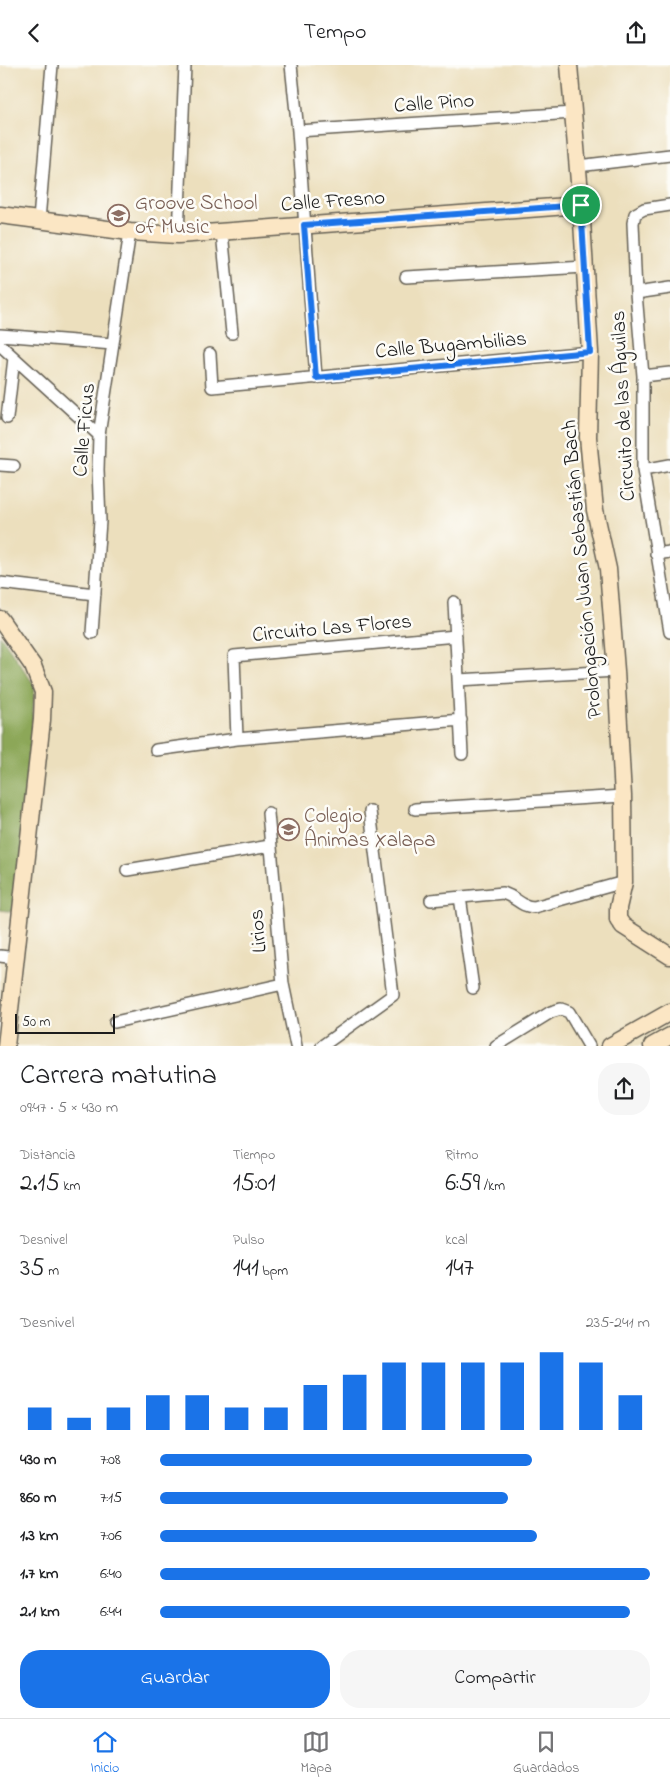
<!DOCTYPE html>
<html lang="es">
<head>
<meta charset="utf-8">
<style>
  :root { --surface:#fff; --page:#f6f6f6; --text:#202124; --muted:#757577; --line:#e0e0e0; --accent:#1a73e8 }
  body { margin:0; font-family:"Indie Flower",sans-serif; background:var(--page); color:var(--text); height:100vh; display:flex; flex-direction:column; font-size:19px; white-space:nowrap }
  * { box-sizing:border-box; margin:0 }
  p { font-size:16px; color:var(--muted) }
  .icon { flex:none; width:28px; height:28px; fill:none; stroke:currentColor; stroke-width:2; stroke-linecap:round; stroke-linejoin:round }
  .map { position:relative; height:981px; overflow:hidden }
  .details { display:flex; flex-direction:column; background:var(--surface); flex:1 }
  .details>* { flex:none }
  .scale { position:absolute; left:15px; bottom:12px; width:100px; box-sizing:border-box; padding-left:5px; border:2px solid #1c1c1c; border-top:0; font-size:14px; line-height:18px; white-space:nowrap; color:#1c1c1c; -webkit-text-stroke:4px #fdfcf7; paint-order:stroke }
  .pin { position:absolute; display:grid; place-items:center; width:42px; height:42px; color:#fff; margin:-21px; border:2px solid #fff; border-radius:50%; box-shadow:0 1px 5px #0007 }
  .round { display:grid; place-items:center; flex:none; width:52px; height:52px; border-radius:20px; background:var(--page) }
  .headline { display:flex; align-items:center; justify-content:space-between; height:85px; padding:0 20px }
  h1 { font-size:28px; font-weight:600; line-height:38px }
  .metrics { display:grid; grid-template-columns:repeat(3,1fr); gap:8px; height:85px; padding:5px 20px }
  .metrics div { display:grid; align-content:center }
  .metrics b { font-size:25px; font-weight:600 }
  .metrics small { font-size:14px; font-weight:400 }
  .metrics p { font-size:14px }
  .chart { height:140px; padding:10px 20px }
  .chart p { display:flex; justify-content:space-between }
  .chart svg { width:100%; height:90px; margin-top:5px; stroke:var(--accent); stroke-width:6 }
  .button { display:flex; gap:10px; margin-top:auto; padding:10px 20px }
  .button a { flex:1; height:58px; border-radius:20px; background:var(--accent); color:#fff; font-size:20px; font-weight:600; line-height:58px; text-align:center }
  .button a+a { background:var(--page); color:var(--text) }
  ul { padding:0 20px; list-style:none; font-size:16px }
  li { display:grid; grid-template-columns:80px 60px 1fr; align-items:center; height:38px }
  li i { height:12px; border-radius:6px; background:var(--accent) }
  header { display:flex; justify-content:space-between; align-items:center; height:65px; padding:0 20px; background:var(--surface); font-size:22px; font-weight:600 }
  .menu { display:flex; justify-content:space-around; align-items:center; height:70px; border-top:1px solid var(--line); background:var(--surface); font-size:14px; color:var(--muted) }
  .menu a { display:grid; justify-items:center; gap:2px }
  .menu .active { color:var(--accent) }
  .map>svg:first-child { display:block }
  .forest { fill:#8ca759; stroke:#54623a }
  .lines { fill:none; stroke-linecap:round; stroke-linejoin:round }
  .street-casing { stroke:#656054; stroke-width:14 }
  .secondary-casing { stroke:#656054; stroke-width:19 }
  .street { stroke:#fff; stroke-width:11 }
  .secondary { stroke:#fbe6c4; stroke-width:16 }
  .route-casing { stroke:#fff; stroke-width:10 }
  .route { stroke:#1a73e8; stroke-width:6 }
  .labels { text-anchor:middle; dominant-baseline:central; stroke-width:5; stroke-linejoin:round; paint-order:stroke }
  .street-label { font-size:21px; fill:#1c1c1c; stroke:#fdfcf7 }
  .education-label { font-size:21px; fill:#785e54; stroke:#fdfcf7; text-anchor:start }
</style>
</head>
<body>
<header><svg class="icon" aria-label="back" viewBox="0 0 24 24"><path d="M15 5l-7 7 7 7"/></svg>Tempo<svg class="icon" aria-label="share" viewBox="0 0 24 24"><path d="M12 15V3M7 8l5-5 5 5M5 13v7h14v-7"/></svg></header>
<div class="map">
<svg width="670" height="981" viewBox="0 0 670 981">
  <rect width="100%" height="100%" fill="#fdfcf7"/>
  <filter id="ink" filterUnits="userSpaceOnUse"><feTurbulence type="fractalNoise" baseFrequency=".02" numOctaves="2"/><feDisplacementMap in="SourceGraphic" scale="10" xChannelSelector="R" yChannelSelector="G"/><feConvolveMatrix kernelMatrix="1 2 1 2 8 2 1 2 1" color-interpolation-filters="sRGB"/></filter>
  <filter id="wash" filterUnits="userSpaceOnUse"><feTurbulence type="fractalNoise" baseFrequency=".0096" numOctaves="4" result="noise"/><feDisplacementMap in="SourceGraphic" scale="20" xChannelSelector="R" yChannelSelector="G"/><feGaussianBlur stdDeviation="1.12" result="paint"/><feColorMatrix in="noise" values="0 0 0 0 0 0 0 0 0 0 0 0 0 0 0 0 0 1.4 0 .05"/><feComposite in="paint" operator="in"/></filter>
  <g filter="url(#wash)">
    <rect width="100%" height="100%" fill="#ecdfbd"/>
    <path class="forest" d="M 0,570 L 35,621 L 17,847 L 0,845 Z"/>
  </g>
  <g filter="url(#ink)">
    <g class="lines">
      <defs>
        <path id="street" d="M 291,0 L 298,66 L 316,313
          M 298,66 L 573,48
          M 578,101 L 670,90
          M 670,140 L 644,144 L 635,149 L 633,158 L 636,228 L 643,311 L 643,405 L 670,567
          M 39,155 L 52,0
          M 222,167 L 232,268
          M 178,170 L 185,0
          M 406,212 L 585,202
          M 636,228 L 670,223
          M 0,270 L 113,279
          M 0,280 L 99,370
          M 210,289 L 212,322 L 590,287
          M 643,311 L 670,308
          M 7,353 L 14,293
          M 0,400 L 14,401
          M 643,405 L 670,400
          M 656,489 L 670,487
          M 0,518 L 95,529
          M 454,537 L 462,689
          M 92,568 L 100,456 L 98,405 L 99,370 L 130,167
          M 458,615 L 616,606
          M 237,674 L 234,591 L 456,571
          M 156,685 L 237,674 L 461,655
          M 415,744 L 623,731
          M 268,748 L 283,919 L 296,981
          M 127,805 L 270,781
          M 460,832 L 473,923
          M 431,835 L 503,828 C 518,833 519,841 534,842 L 624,817
          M 0,891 L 16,893
          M 115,957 L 283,919
          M 322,981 L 393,930 L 370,746
          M 496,981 L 551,947 L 561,944 L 569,947 L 589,981"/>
        <path id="secondary" d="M 569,0 L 581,140 L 590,287 L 588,372 L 595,445 L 608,504 L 616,606 L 623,731 L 624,817 L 618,843 L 618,854 L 623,861 L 670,891
          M 0,150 L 130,167 L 178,170 L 581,140
          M 0,554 L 33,601 L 43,627 L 42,655 L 6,981
          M 610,981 L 670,947
          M 652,981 L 670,971"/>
      </defs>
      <use href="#street" class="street-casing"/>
      <use href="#secondary" class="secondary-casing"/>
      <use href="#street" class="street"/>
      <use href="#secondary" class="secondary"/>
    </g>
  </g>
  <g class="lines" filter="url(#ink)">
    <defs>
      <path id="route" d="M 581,140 L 590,287 L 316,313 L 304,160 Z"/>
    </defs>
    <use href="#route" class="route-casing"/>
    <use href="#route" class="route"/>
  </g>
  <defs>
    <symbol id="school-ring" viewBox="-11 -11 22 22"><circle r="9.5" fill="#fdfcf7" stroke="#8d6e63" stroke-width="1.5"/><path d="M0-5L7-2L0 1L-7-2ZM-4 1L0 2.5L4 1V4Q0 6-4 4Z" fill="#8d6e63"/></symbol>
  </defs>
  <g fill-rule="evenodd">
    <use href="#school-ring" x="106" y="138" width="25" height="25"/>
    <use href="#school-ring" x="276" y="752" width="25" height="25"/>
  </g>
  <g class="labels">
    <g class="street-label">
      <text transform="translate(434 39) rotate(-4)">Calle Pino</text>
      <text transform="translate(333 137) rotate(-4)">Calle Fresno</text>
      <text transform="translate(451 281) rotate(-5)">Calle Bugambilias</text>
      <text transform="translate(624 341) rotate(-93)">Circuito de las Águilas</text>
      <text transform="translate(85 365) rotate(-85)">Calle Ficus</text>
      <text transform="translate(583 504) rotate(-95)">Prolongación Juan Sebastián Bach</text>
      <text transform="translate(332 564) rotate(-5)">Circuito Las Flores</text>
      <text transform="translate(259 866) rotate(-95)">Lirios</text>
    </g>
    <g class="education-label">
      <text x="135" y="139">Groove School<tspan x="135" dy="24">of Music</tspan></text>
      <text x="304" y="752">Colegio<tspan x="304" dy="24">Ánimas Xalapa</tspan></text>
    </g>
  </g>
</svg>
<div class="scale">50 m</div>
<div class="pin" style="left:581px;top:140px;background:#1e9e55"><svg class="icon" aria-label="arrive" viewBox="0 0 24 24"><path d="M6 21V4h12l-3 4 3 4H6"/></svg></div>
</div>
<section class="details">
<div class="headline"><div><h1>Carrera matutina</h1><p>09:47 · 5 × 430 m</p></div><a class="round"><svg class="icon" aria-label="share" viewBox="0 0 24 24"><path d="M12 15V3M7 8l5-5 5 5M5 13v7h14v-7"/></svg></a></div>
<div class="metrics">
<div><p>Distancia</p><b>2.15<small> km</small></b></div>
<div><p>Tiempo</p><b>15:01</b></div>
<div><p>Ritmo</p><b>6:59<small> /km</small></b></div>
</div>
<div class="metrics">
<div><p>Desnivel</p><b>35<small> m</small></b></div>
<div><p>Pulso</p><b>141<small> bpm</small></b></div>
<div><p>kcal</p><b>147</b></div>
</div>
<div class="chart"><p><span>Desnivel</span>235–241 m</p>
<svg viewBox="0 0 160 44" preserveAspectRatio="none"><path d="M5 44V33M15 44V38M25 44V33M35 44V27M45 44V27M55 44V33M65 44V33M75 44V22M85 44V17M95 44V11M105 44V11M115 44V11M125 44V11M135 44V6M145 44V11M155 44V27"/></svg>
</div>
<ul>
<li><b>430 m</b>7:08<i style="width:76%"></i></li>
<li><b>860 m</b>7:15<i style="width:71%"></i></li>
<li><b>1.3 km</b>7:06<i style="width:77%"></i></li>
<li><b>1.7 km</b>6:40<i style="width:100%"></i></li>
<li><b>2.1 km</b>6:44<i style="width:96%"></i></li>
</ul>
<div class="button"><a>Guardar</a><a>Compartir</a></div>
</section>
<nav class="menu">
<a class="active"><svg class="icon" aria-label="home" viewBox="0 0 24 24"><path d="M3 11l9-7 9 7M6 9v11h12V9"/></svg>Inicio</a>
<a><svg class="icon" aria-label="map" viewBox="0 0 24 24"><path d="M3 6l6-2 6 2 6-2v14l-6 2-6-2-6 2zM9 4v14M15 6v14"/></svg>Mapa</a>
<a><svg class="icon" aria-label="saved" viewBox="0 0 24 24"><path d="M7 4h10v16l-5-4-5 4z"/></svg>Guardados</a>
</nav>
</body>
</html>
